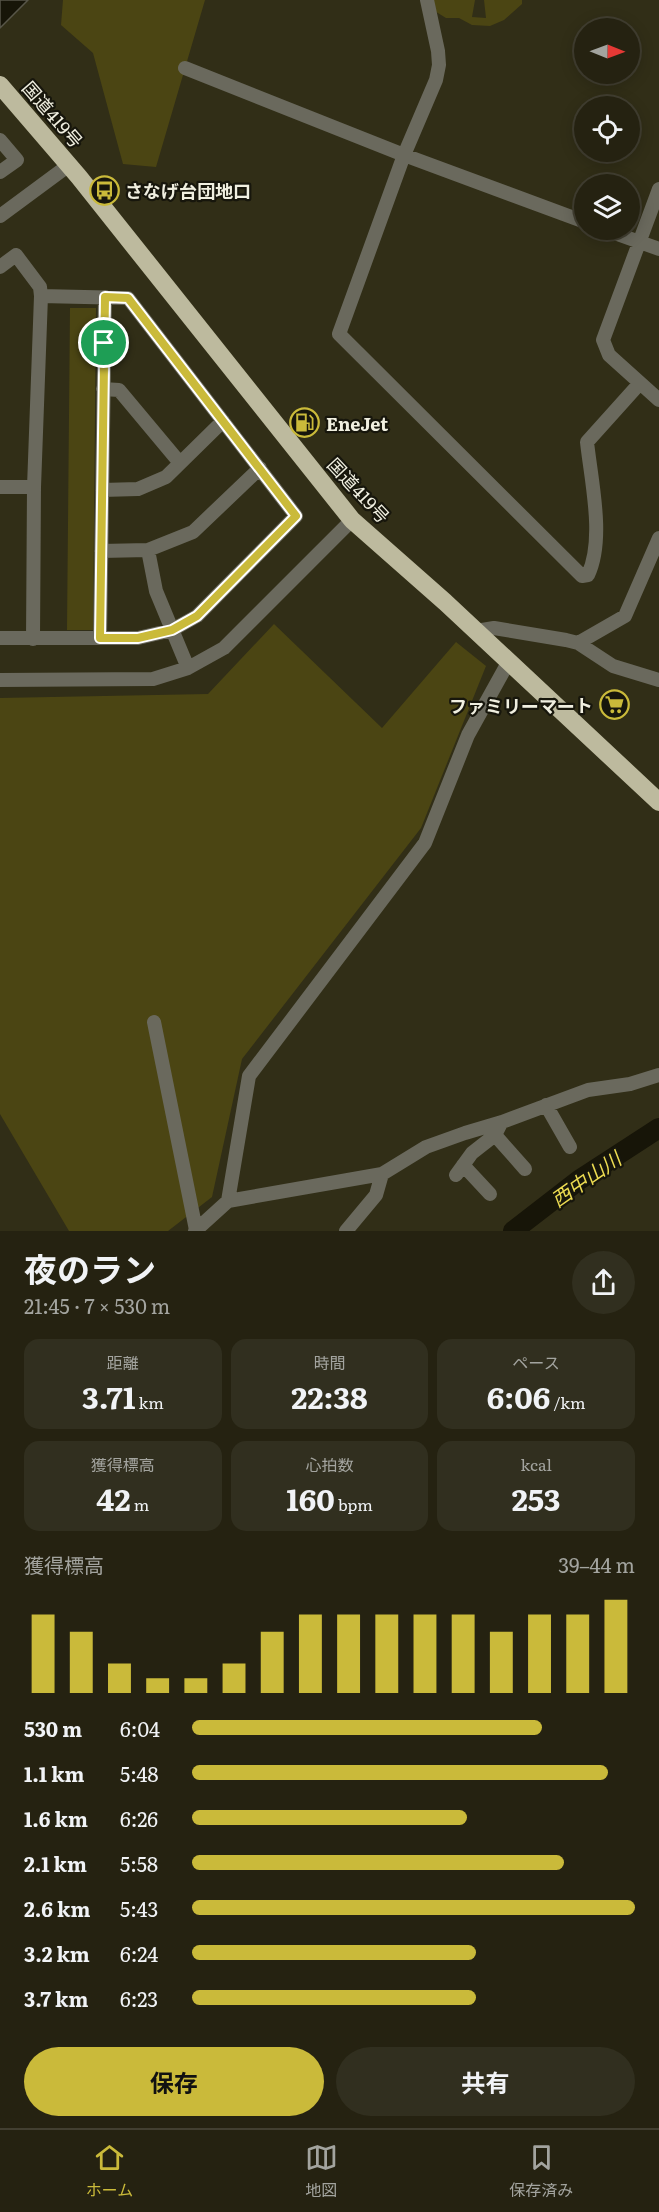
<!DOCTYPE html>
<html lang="ja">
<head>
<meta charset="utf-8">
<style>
  :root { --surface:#252211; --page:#312f1f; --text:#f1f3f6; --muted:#a3a49f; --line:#423f31; --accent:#caba3a }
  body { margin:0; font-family:Literata,"Noto Sans JP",serif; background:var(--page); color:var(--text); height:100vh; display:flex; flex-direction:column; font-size:22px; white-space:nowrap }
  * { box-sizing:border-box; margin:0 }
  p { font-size:20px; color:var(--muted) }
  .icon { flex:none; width:33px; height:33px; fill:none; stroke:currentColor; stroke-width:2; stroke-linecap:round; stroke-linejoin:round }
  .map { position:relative; height:1231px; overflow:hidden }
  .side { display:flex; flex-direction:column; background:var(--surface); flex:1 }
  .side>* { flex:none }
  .needle { width:39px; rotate:91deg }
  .fabs { position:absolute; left:574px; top:18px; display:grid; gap:12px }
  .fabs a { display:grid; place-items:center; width:66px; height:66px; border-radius:50%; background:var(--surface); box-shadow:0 3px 15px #0003,0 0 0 2px var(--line); font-size:30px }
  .pin { position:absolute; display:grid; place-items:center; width:51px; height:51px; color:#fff; margin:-26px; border:3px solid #fff; border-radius:50%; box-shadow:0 2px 6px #0007 }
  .round { display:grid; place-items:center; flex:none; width:63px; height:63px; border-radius:32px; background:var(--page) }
  .head { display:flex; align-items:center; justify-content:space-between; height:102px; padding:0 24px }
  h1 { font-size:33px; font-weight:700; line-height:45px }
  .metrics { display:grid; grid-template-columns:repeat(3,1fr); gap:9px; height:102px; padding:6px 24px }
  .metrics div { display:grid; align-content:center; border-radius:15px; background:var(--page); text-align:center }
  .metrics b { font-size:30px; font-weight:700 }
  .metrics small { font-size:16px; font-weight:400 }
  .metrics p { font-size:16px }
  .chart { height:168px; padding:12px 24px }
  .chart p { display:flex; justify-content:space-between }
  .chart svg { width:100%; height:108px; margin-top:6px; stroke:var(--accent); stroke-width:6 }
  .primary-button { display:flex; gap:12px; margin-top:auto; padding:12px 24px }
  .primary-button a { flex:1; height:69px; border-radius:36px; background:var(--accent); color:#111; font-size:24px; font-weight:700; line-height:69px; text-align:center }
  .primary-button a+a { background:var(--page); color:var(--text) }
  ul { padding:0 24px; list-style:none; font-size:20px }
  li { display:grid; grid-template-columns:96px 72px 1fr; align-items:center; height:45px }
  li i { height:15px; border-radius:8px; background:var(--accent) }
  .tabs { display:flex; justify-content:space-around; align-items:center; height:84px; border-top:2px solid var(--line); background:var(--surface); font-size:16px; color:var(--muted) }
  .tabs a { display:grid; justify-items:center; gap:3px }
  .tabs .selected { color:var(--accent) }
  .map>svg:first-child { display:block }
  .green { fill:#4b4513 }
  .water { fill:#171508; stroke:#585649; stroke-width:1.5 }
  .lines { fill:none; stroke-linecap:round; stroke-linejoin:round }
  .river { stroke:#171508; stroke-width:20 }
  .minor { stroke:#6a695d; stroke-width:14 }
  .highway { stroke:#bdba9e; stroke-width:18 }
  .route-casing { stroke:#fff; stroke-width:12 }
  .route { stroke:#caba3a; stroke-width:8 }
  .labels { text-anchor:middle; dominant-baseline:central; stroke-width:4.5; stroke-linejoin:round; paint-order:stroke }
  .street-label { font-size:18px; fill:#f0efe0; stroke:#17160c }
  .poi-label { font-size:18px; font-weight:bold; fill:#f0efe0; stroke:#17160c; text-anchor:start }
  .water-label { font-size:20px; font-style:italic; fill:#ecdb51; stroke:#17160c }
</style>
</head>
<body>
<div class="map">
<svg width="659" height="1231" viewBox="0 0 659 1231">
  <rect width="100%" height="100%" fill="#312e17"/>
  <path class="green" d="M 63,0 L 205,0 L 156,167 L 123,164 L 93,53 L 61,25 Z
    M 431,0 L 475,0 L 472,17 L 486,18 L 484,0 L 522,0 L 522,4 L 504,20 L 490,26 L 472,25 L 459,18 L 446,18 L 433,10 Z
    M 70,308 L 96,308 L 93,630 L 67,630 Z
    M 274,624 L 382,728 L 456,642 L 486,666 L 421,828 L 242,1059 L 212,1197 L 168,1231 L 69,1231 L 0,1114 L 0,698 L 208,694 Z"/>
  <path class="water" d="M 0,0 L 28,0 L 0,28 Z"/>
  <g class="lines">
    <path class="river" d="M 513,1231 L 579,1180 L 659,1128"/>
    <path class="minor" d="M 427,0 L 438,51 L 439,65 L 436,80 L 404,155 L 339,334 L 582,576 L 588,575 C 605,539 591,480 587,442 L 640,383
      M 185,68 L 404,155 L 585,222
      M 0,140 L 17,160 L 0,172
      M 659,189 L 603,340 L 609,355 L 659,400
      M 0,216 L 69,165
      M 606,230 L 659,249
      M 0,267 L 16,255 L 40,287 L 41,296 L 34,487 L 33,639
      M 103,389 L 119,390 L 180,463
      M 0,487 L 34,487
      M 102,490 L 138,489 L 166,477 L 223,421
      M 148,550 L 156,591 L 188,668
      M 101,551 L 148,550 L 193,532 L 260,468
      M 476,631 L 494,628 L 566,640 L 578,643 L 613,666 L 659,680
      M 0,638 L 138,638 L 172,630 L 197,616 L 296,516 L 128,298 L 41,296
      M 100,638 L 105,297
      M 578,643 L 625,616 L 659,538
      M 0,680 L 153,679 L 188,668 L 224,648 L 352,520
      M 154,1022 L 196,1230
      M 546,1105 L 570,1147
      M 495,1135 L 525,1169
      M 463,1165 L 490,1194
      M 456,1175 L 472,1153 L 495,1135 L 501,1123
      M 228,1201 L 249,1076 L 425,843 L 468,735 L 509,661
      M 195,1231 L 228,1201 L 382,1174 L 426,1147 L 465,1133 L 502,1122 L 588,1090 L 630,1084 L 659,1075
      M 346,1231 L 376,1195 L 382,1174"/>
    <path class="highway" d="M 0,85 L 79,177 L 352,520 L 445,602 L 659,802"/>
  </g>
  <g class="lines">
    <defs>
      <path id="route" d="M 105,297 L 128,298 L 296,516 L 197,616 L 172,630 L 138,638 L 100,638 Z"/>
    </defs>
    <use href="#route" class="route-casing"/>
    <use href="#route" class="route"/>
  </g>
  <defs>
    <symbol id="bus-ring" viewBox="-11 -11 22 22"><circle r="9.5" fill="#17160c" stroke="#caba3a" stroke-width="1.5"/><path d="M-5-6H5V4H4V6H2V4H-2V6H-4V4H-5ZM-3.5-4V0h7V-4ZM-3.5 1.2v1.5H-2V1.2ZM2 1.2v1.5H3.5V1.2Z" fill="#caba3a"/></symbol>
    <symbol id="fuel-ring" viewBox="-11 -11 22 22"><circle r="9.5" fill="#17160c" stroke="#caba3a" stroke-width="1.5"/><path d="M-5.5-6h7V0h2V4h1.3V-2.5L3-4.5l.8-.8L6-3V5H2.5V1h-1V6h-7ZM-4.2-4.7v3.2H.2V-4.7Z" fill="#caba3a"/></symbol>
    <symbol id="supermarket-ring" viewBox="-11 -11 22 22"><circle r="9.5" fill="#17160c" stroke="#caba3a" stroke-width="1.5"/><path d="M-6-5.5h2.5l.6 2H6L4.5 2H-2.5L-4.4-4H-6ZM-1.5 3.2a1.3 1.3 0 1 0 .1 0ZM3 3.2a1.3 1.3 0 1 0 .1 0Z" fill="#caba3a"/></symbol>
  </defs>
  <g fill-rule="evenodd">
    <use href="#bus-ring" x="88" y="174" width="33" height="33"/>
    <use href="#fuel-ring" x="288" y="406" width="33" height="33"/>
    <use href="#supermarket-ring" x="598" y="688" width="33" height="33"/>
  </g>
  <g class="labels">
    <g class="street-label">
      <text transform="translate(53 114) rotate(49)">国道419号</text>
      <text transform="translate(359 490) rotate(47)">国道419号</text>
    </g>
    <g class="poi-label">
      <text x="125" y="190">さなげ台団地口</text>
      <text x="326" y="423">EneJet</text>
      <text x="593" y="705" text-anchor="end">ファミリーマート</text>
    </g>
    <g class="water-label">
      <text transform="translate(585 1178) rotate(-35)">西中山川</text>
    </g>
  </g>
</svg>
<div class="fabs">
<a><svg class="needle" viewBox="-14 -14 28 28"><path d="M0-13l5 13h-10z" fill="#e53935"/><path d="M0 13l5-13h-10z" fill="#a3a49f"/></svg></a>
<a><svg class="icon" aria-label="locate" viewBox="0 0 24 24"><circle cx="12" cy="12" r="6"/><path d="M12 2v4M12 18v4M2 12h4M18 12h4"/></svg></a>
<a><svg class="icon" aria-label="layers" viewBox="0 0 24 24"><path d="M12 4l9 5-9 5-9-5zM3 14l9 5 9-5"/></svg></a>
</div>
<div class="pin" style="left:104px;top:343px;background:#1e9e55"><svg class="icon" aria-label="arrive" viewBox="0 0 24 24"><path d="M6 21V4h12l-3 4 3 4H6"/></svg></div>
</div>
<section class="side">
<div class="head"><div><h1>夜のラン</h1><p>21:45 · 7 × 530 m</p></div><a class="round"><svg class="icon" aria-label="share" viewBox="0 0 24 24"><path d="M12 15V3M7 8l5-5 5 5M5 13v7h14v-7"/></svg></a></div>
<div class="metrics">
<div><p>距離</p><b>3.71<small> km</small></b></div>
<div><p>時間</p><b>22:38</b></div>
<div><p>ペース</p><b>6:06<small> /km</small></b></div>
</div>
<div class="metrics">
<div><p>獲得標高</p><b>42<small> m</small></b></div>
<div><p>心拍数</p><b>160<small> bpm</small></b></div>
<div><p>kcal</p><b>253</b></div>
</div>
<div class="chart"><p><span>獲得標高</span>39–44 m</p>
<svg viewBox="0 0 160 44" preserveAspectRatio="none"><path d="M5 44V12M15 44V19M25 44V32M35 44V38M45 44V38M55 44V32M65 44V19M75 44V12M85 44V12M95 44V12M105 44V12M115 44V12M125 44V19M135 44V12M145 44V12M155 44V6"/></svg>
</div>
<ul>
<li><b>530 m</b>6:04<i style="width:79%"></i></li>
<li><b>1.1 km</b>5:48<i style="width:94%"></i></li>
<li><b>1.6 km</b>6:26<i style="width:62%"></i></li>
<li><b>2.1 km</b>5:58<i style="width:84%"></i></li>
<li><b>2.6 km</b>5:43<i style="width:100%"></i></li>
<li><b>3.2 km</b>6:24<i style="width:64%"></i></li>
<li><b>3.7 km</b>6:23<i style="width:64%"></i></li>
</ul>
<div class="primary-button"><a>保存</a><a>共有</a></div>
</section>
<nav class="tabs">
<a class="selected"><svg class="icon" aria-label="home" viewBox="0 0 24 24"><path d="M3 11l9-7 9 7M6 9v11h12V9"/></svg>ホーム</a>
<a><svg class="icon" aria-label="map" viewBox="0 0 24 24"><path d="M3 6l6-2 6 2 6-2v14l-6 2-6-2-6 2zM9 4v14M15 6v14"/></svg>地図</a>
<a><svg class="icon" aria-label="saved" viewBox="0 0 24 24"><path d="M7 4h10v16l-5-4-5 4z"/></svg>保存済み</a>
</nav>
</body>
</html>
